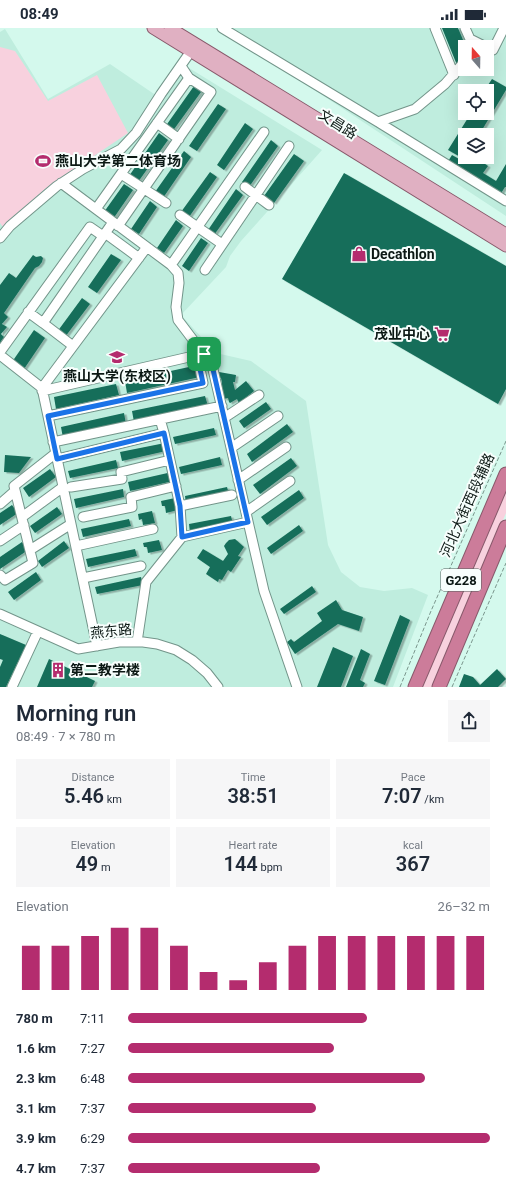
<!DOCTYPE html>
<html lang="en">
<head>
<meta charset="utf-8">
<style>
  :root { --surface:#fff; --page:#f6f6f7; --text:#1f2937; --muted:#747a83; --accent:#b42c6e }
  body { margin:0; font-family:Roboto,"Noto Sans SC",sans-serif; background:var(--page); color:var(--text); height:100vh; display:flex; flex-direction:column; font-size:15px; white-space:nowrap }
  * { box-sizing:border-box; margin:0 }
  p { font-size:13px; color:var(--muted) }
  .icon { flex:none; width:22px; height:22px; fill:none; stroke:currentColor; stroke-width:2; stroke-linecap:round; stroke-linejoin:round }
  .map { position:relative; height:659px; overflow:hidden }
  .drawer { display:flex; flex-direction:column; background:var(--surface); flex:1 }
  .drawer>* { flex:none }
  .needle { width:26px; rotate:340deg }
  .controls { position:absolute; left:458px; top:12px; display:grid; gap:8px }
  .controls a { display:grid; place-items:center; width:36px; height:36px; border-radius:0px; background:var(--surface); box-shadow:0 4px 16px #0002; font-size:20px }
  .pin { position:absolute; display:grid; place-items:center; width:34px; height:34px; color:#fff; margin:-17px; border-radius:8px; box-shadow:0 2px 6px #0006 }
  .round { display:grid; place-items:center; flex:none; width:42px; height:42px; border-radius:0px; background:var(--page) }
  .head { display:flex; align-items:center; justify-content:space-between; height:68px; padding:0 16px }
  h1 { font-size:22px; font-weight:600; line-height:30px }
  .stats { display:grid; grid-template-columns:repeat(3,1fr); gap:6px; height:68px; padding:4px 16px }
  .stats div { display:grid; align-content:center; border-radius:0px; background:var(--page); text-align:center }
  .stats b { font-size:20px; font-weight:600 }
  .stats small { font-size:11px; font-weight:400 }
  .stats p { font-size:11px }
  .chart { height:112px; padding:8px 16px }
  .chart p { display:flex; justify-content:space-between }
  .chart svg { width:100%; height:72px; margin-top:4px; stroke:var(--accent); stroke-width:6 }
  ul { padding:0 16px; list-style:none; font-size:13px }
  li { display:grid; grid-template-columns:64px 48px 1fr; align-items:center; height:30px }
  li i { height:10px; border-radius:5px; background:var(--accent) }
  .status { display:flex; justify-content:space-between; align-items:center; height:28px; padding:0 20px; background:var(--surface); direction:ltr }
  .status svg { height:11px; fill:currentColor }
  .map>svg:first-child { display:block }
  .built { fill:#bfedde; fill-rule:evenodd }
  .green { fill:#f8d1de }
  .building { fill:#156e5a; filter:url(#shadow) }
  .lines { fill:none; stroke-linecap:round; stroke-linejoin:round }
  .minor-casing { stroke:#73958a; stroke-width:11 }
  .major-casing { stroke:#88596b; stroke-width:13 }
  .highway-casing { stroke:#88596b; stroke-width:15 }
  .path { stroke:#7a958c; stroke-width:1; stroke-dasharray:4 2; stroke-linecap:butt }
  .minor { stroke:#fff; stroke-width:9 }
  .major { stroke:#e0b0c2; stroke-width:11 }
  .highway { stroke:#cc7c9a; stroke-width:13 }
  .route-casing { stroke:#fff; stroke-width:8 }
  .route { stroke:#1a73e8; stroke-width:5 }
  .labels { text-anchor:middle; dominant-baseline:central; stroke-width:4; stroke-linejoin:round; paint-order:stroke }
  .shield { fill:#f7fefc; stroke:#525d5a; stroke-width:1 }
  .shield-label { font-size:13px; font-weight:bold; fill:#0b1814 }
  .street-label { font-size:14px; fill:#0b1814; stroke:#f7fefc }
  .poi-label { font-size:14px; font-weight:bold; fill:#0b1814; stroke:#f7fefc; text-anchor:start }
</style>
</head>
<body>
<div class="status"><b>08:49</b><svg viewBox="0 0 49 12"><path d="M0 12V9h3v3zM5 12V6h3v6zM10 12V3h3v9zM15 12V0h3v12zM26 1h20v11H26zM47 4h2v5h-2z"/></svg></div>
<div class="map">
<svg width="506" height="659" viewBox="0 0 506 659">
  <defs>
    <filter id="shadow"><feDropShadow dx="2.5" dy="1.5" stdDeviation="0" flood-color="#0004"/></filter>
  </defs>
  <rect width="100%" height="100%" fill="#d4f9ed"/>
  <path class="built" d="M 220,0 L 506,0 L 506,188 ZM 465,19 L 487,19 L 487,41 L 465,41 ZM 465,63 L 487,63 L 487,85 L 465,85 ZM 465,107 L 487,107 L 487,129 L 465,129 Z
    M 5,1 L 48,71 L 110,36 L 157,68 L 181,35 L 322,122 L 241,213 L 230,228 L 226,239 L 181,287 L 216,325 L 251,333 L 306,373 L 328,517 L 341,544 L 360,559 L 384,563 L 412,560 L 428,567 L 393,659 L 0,659 L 0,4 Z"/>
  <path class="green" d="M 0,19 L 15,23 L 48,73 L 97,47 L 128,105 L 45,161 L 3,199 L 0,195 Z
    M 506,462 L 506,485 L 432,659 L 422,659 Z"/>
  <path class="building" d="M 442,0 L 458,0 L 466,19 L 465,33 L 457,37 Z
    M 492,51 L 506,59 L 506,62 L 479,107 L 465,107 L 464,131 L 448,122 L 471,85 L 487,85 L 487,63 L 484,63 Z
    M 194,58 L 201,64 L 172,104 L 165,99 Z
    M 218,76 L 226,81 L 197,123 L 189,118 Z
    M 245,95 L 253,101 L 224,142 L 217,137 Z
    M 159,105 L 168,112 L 138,154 L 129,148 Z
    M 271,112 L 278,118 L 249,159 L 242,154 Z
    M 184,123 L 191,129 L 163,170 L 155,164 Z
    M 294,126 L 304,133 L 274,175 L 264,168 Z
    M 452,127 L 466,135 L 470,129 L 475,129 L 488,138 L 483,145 L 496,153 L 506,136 L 506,159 L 505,159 L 498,170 L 445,138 Z
    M 210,144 L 217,149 L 189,189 L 181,184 Z
    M 344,145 L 506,238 L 506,361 L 498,376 L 282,251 Z
    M 124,156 L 133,162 L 113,191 L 104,184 Z
    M 236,161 L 243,167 L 214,207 L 208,202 Z
    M 150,173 L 157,179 L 139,206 L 131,201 Z
    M 176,192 L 183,198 L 164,225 L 157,220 Z
    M 201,210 L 208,215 L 189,243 L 182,238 Z
    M 111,226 L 121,232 L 97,265 L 88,259 Z
    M 33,227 L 36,229 L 41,228 L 43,230 L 42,234 L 39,238 L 35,240 L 4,285 L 8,289 L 2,296 L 7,299 L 1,306 L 4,309 L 0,315 L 0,257 L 9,245 L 16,250 Z
    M 82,270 L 90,276 L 65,309 L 57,304 Z
    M 34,302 L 45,310 L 24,341 L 12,334 Z
    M 198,337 L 200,349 L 127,365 L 125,353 Z
    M 219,344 L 236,347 L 235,354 L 233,354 L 235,362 L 246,353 L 254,363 L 239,375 L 237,371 L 230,375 L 229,374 L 228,370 L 224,371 L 220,357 L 222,356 L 221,350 L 218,349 Z
    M 116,356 L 119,367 L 56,381 L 54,369 Z
    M 205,368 L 208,378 L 134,394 L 132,383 Z
    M 266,374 L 271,381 L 244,400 L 239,393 Z
    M 124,385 L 126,396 L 63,410 L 61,399 Z
    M 287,396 L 293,404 L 252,434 L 247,426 Z
    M 214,400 L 216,407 L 175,416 L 173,409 Z
    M 165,415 L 166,423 L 122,433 L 120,424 Z
    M 5,427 L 31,429 L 19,445 L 4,444 Z
    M 220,429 L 222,437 L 181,446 L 179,439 Z
    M 291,430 L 297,438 L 260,466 L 253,457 Z
    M 116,432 L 118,440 L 70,450 L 68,443 Z
    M 50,441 L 56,449 L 29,469 L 23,460 Z
    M 172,444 L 173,453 L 130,463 L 128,454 Z
    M 227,459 L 229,466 L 186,476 L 185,468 Z
    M 123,461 L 124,469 L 76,480 L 74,471 Z
    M 299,462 L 304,470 L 267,497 L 261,489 Z
    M 175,470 L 178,482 L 166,485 L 165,478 L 162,478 L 161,473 Z
    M 12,477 L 18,485 L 0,497 L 0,485 Z
    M 57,479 L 62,486 L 35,505 L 30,498 Z
    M 152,483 L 155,495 L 143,497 L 142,491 L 139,492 L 138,486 Z
    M 231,488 L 233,496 L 190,505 L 189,496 Z
    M 129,491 L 131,498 L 83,509 L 81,501 Z
    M 299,497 L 303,503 L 271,526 L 267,520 Z
    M 235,511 L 244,519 L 238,528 L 241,529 L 231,544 L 228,542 L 222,552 L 219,551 L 218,554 L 206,546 L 210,539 L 197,530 L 203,521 L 223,533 L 228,526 L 224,518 L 226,515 L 229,512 Z
    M 159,512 L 162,522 L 148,525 L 147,519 L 144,519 L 143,515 Z
    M 64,513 L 69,520 L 42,539 L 38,533 Z
    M 22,514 L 28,522 L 0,541 L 0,529 Z
    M 135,521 L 137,528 L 88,539 L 86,531 Z
    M 36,544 L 41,552 L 14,572 L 8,564 Z
    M 141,549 L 143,557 L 97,566 L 95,559 Z
    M 312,558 L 316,564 L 284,586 L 280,581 Z
    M 336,572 L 342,582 L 363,589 L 359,603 L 338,596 L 295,626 L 287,614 L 291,611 L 294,614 L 322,593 L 317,585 Z
    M 400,587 L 410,592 L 385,657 L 374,653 Z
    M 0,606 L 26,617 L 6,659 L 0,659 L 0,639 L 3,632 L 0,631 Z
    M 333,619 L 353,628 L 341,659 L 317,659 Z
    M 361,621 L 370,626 L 360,652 L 365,655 L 363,659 L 346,659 Z
    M 49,631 L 95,653 L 92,659 L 37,659 Z
    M 497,641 L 506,651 L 498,659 L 459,659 L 464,646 L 473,649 L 480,657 Z"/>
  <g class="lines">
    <defs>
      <path id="minor" d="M 222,0 L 378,94 L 506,173
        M 435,0 L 454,47
        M 465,0 L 470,11 L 486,19
        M 487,24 L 493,22 L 504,0
        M 378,94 L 415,81 L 445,56 L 465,33
        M 157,95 L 179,111
        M 121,146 L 166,175
        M 61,155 L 171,237 L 178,245 L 179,255 L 176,279 L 178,292 L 212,337 L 264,563 L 297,659
        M 245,159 L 269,177
        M 96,181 L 189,50
        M 180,187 L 222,216
        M 118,198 L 211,64 L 189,50 L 181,38
        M 105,205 L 139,230
        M 0,210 L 10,198 L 57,158 L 83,141 L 121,121 L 136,105 L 161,66 L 191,23
        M 171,237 L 264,104
        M 205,242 L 289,118
        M 28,284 L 43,295 L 113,194
        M 43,295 L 73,318
        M 0,324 L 90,199 L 103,208
        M 0,327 L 42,360 L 147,219
        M 42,360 L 97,618
        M 42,363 L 202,326
        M 48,388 L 203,355 L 197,327
        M 224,390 L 259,367
        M 164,405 L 180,478
        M 53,414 L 222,378
        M 231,420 L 278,388
        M 57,431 L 164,405 L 160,391
        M 238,452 L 286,419
        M 71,459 L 122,451 L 121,444 L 170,432
        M 0,476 L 15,463
        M 246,484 L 290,453
        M 22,489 L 63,459
        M 83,489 L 132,479 L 131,469 L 176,458
        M 182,509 L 180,478 L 232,467
        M 0,513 L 24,497
        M 76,518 L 153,501
        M 30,522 L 71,496
        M 0,547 L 5,552 L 33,535 L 14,458 L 56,425
        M 83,550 L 141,538
        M 0,586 L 78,621 L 119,614 L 143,614 L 157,616 L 176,622 L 192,632 L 207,645 L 218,659
        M 137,614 L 146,554 L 182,509 L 248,494
        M 12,659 L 38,603"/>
      <path id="major" d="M 153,0 L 506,218
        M 170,0 L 506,206"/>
      <path id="highway" d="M 415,659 L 506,446
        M 439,659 L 506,499"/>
    </defs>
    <use href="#minor" class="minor-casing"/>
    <use href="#major" class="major-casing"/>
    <use href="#highway" class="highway-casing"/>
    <path class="path" d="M 400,659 L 431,583 L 506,413
      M 452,659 L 506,535"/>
    <use href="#minor" class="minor"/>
    <use href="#major" class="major"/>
    <use href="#highway" class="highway"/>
  </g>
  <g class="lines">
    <defs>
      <path id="route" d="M 204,326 L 212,337 L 248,494 L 182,509 L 180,478 L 164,405 L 57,431 L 48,388 L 203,355 L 197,327 Z"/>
    </defs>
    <use href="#route" class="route-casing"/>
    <use href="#route" class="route"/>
  </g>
  <defs>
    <symbol id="stadium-bare" viewBox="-9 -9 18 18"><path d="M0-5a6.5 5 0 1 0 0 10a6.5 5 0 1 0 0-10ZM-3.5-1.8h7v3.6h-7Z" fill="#b42c6e" stroke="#f7fefc" stroke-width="2.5" paint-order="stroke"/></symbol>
    <symbol id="shop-bare" viewBox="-9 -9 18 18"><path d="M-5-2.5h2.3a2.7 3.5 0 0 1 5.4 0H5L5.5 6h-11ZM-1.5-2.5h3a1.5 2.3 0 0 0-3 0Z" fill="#b42c6e" stroke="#f7fefc" stroke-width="2.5" paint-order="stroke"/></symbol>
    <symbol id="supermarket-bare" viewBox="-9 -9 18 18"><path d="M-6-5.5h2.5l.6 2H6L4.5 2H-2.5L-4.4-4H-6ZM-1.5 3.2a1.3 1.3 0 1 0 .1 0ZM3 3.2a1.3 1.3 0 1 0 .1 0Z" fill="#b42c6e" stroke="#f7fefc" stroke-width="2.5" paint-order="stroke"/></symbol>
    <symbol id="university-bare" viewBox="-9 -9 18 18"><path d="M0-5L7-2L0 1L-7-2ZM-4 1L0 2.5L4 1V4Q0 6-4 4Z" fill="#b42c6e" stroke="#f7fefc" stroke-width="2.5" paint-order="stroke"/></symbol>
    <symbol id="building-bare" viewBox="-9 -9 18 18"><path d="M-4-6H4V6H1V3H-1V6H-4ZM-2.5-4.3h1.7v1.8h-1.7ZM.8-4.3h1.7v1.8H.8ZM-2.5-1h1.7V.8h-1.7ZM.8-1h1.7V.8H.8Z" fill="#b42c6e" stroke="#f7fefc" stroke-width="2.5" paint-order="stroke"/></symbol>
  </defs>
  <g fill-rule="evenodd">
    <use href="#stadium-bare" x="32" y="122" width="22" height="22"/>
    <use href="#shop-bare" x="348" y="215" width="22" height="22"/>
    <use href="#supermarket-bare" x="431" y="295" width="22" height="22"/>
    <use href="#university-bare" x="106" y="318" width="22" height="22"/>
    <use href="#building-bare" x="47" y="631" width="22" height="22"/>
  </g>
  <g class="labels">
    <rect class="shield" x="441" y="541" width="40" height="22" rx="3"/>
    <g class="shield-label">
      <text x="461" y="552">G228</text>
    </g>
    <g class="street-label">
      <text transform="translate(338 96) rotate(32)">文昌路</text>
      <text transform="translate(467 477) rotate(-66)">河北大街西段辅路</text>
      <text transform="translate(111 603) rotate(-6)">燕东路</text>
    </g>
    <g class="poi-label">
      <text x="55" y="133">燕山大学第二体育场</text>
      <text x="371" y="226">Decathlon</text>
      <text x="430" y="306" text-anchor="end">茂业中心</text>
      <text x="117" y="348" text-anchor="middle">燕山大学(东校区)</text>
      <text x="70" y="642">第二教学楼</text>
    </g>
  </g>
</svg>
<div class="controls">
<a><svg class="needle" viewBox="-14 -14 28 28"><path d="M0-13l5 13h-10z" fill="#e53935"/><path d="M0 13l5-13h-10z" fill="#747a83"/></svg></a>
<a><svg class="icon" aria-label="locate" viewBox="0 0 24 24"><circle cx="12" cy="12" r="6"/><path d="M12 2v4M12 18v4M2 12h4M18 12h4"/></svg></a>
<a><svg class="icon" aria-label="layers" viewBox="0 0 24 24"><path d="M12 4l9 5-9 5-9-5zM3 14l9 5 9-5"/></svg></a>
</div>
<div class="pin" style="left:204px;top:326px;background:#1e9e55"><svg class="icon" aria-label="arrive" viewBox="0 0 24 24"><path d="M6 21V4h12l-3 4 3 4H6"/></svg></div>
</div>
<section class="drawer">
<div class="head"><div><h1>Morning run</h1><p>08:49 · 7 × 780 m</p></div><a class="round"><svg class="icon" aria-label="share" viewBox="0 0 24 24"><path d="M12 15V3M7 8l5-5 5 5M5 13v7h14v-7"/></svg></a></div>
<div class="stats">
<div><p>Distance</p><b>5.46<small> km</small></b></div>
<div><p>Time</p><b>38:51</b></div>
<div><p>Pace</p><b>7:07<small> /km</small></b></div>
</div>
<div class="stats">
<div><p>Elevation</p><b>49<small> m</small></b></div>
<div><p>Heart rate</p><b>144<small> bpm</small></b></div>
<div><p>kcal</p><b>367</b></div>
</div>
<div class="chart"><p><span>Elevation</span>26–32 m</p>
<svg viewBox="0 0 160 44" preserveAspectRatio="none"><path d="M5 44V17M15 44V17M25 44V11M35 44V6M45 44V6M55 44V17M65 44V33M75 44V38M85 44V27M95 44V17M105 44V11M115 44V11M125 44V11M135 44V11M145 44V11M155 44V11"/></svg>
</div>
<ul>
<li><b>780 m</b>7:11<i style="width:66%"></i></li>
<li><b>1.6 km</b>7:27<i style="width:57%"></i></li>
<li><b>2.3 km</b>6:48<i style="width:82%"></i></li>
<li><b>3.1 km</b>7:37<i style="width:52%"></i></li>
<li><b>3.9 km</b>6:29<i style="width:100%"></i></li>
<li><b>4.7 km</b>7:37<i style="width:53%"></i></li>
</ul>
</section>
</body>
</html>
